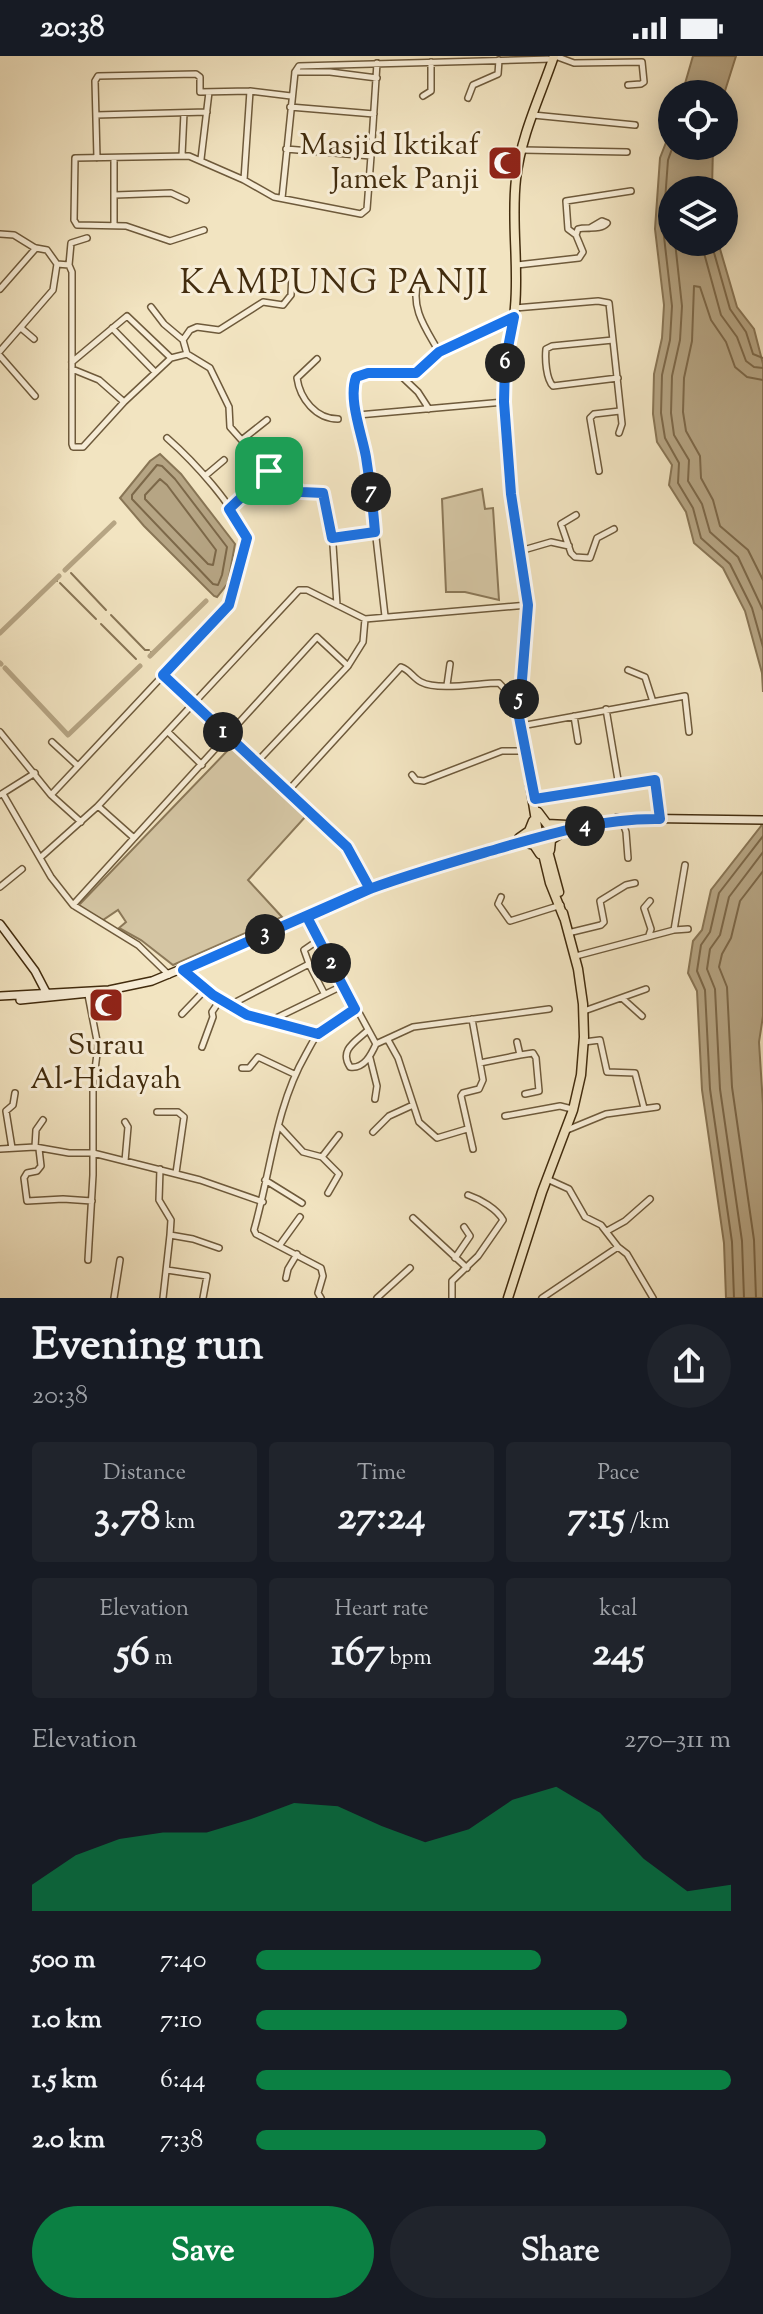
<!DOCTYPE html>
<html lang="en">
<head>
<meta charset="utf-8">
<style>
  :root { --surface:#171b24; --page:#20242c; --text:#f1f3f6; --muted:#9ea1a6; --accent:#0b8043 }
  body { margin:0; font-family:"Sorts Mill Goudy",serif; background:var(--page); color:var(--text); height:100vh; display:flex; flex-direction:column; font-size:30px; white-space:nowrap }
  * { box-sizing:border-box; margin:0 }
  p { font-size:26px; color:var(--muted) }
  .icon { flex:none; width:44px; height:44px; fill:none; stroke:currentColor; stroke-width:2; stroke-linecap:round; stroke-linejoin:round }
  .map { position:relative; height:1242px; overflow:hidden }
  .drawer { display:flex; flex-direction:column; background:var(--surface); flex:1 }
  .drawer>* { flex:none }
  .controls { position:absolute; left:658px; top:24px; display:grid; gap:16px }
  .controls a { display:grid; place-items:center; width:80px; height:80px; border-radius:50%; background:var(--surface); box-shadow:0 4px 20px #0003; font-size:40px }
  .pin { position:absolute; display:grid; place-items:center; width:68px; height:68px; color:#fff; margin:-34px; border-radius:16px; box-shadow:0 4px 12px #0006 }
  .km { position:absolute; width:40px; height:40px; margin:-20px; border-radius:50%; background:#222; color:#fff; font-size:22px; line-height:40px; text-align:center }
  .round { display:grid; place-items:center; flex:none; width:84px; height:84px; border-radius:42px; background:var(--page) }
  .head { display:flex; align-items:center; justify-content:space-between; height:136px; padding:0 32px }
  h1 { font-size:44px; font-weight:700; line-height:60px }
  .metrics { display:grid; grid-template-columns:repeat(3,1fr); gap:12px; height:136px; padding:8px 32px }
  .metrics div { display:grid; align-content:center; border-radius:8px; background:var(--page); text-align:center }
  .metrics b { font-size:40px; font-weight:700 }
  .metrics small { font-size:22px; font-weight:400 }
  .metrics p { font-size:22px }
  .chart { height:224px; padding:16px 32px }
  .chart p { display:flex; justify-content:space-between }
  .chart svg { width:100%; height:144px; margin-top:8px; fill:var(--accent); opacity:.7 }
  .action { display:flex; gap:16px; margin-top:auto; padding:16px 32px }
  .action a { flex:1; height:92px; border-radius:48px; background:var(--accent); color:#fff; font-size:32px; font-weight:700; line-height:92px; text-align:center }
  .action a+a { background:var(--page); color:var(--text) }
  ul { padding:0 32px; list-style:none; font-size:26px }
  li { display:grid; grid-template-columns:128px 96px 1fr; align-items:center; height:60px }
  li i { height:20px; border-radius:10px; background:var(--accent) }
  .status { display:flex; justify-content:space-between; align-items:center; height:56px; padding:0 40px; background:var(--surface); direction:ltr }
  .status svg { height:22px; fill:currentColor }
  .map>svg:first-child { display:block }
  .green { fill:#d4c5a3; stroke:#8b7858; stroke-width:2 }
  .water { fill:#b6a584; stroke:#887555; stroke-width:2 }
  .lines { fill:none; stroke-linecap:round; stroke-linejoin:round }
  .shore { stroke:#7c6849; stroke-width:2 }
  .stream { stroke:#887555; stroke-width:2 }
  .canal { stroke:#b6a584; stroke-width:5 }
  .street-casing { stroke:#6e5a3b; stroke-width:8 }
  .secondary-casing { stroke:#422c0e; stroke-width:10 }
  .primary-casing { stroke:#422c0e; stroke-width:11 }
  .street { stroke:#f7edd7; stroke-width:5 }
  .secondary { stroke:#f7edd7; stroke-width:7 }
  .primary { stroke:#f2e4c1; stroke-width:8 }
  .route-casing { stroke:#fff; stroke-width:16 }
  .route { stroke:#1a73e8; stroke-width:10 }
  .labels { text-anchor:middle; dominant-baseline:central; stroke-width:6; stroke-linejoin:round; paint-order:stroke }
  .poi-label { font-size:30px; fill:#422c0e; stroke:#f7edd7; text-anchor:end }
  .quarter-label { font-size:34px; letter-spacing:2px; fill:#422c0e; stroke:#f7edd7 }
</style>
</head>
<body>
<div class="status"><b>20:38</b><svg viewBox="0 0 49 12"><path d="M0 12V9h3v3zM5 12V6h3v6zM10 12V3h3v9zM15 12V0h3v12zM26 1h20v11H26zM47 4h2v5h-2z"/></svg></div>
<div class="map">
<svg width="763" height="1242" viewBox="0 0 763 1242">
  <rect width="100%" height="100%" fill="#f2e4c1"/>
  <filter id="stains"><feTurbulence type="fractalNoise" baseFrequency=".0025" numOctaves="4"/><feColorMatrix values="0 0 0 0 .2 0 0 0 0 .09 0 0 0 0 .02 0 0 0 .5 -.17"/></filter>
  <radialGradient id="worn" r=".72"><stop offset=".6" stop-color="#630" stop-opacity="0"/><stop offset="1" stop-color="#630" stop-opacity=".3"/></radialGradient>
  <path class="green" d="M 482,433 L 485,453 L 493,452 L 499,544 L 465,536 L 446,536 L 442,443 Z
    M 231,691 L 306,760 L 248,824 L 282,861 L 173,909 L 141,884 L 119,872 L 126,866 L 118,854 L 103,864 L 78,850 Z"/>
  <path class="water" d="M 693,0 L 736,0 L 724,38 L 682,38 Z
    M 672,71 L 672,90 L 713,90 L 712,134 L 672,134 L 672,186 L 718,186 L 737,251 L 754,273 L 763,308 L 763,636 L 762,617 L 745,555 L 723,512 L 694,487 L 686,456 L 669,429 L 672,409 L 657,386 L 653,358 L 654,318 L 662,282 L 664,249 L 655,173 L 660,102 Z
    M 160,398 L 181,418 L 235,488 L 228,527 L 217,541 L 214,540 L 144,470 L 120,442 L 150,405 Z
    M 763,764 L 763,960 L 759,986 L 763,1049 L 763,1242 L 726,1242 L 724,1187 L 702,1034 L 697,935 L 688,917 L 693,885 L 702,874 L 711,834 L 761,770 Z"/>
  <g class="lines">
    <path class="shore" d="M 673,90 L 668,104 L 663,172 L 672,250 L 670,284 L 662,319 L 661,357 L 665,382 L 679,407 L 678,427 L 693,452 L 701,482 L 730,508 L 752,552 L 763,591
      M 675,186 L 682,250 L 680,284 L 672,320 L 671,357 L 674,379 L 689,404 L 688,425 L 702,448 L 710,476 L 738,501 L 763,554
      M 701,186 L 721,259 L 737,281 L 746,305 L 754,311 L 763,312
      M 711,186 L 730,253 L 746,276 L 753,298 L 763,302
      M 763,324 L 747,321 L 735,311 L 726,286 L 711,264 L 700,231 L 694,230 L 692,285 L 684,322 L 683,356 L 686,375 L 700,400 L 701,422 L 713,444 L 720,470 L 748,494 L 763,524
      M 157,409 L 162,410 L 175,423 L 227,491 L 222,519 L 218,529 L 213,528 L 132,443 L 132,439 Z
      M 160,423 L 167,429 L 216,494 L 213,509 L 208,508 L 145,443 L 145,439 Z
      M 734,1242 L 732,1186 L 710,1033 L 705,934 L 697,915 L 701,889 L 710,876 L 719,837 L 763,780
      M 744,1242 L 742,1185 L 720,1033 L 715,933 L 707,913 L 710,893 L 720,879 L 729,841 L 763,796
      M 756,1242 L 754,1184 L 732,1031 L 727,931 L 719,911 L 722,898 L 731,882 L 740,845 L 763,815"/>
    <path class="stream" d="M 71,517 L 106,554
      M 56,523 L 57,525
      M 60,527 L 96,563
      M 111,559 L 145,594 L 149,594
      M 101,568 L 136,603
      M 151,596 L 152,597"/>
    <path class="canal" d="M 65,514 L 114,467
      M 0,577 L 59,520
      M 150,600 L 206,545
      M 0,607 L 1,608
      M 5,612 L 68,679 L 140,610"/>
    <defs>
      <path id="street" d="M 555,0 L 574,7 L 642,6 L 644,26 L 641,28 L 628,29
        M 295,16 L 299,10 L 552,3
        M 295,16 L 330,16 L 377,22
        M 423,40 L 431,35 L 431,6
        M 468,42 L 473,29 L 498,18 L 499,4
        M 290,51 L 374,58
        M 96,59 L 207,56
        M 533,59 L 635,69
        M 286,93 L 371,100 L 377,7
        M 522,94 L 627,96
        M 182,99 L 184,57
        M 97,102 L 95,25 L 98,20 L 196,18 L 200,21 L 200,36 L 250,35 L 291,40
        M 201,103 L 209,36
        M 244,124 L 250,35
        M 115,139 L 171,137 L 186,144
        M 282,142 L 295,16
        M 114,169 L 114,102
        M 204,174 L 170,185 L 126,170 L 77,169 L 74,164 L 75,102 L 189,100 L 244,124 L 274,141 L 361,158 L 367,153 L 371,100
        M 0,178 L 14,179 L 35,192
        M 576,179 L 568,173 L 566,145 L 631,135
        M 57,208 L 69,209 L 72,216 L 72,388 L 73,391 L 83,391 L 124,346 L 171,302 L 127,260 L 72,306
        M 69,209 L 71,187 L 87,182
        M 517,209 L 579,202 L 583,196 L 576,179 L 578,173 C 587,170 600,175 607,167 L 602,165 L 590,172
        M 418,226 C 410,253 427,274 439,296
        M 0,233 L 36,192 L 47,194 L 57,208 L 53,234 L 0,295
        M 151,251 L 164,268 L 183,284
        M 515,252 L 598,245 L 609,247 L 622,368 L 619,377
        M 21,272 L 34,283
        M 112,272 L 155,316
        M 613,284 L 552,290 L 546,293 C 545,303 546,323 553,330 L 618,322
        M 0,300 L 35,340
        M 171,302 L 187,298
        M 317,303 L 297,322 C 300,343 316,363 338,363
        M 72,313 L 99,324 L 124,346
        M 399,317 L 416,317 L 439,296 L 513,262
        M 358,359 L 504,346
        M 243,383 L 267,364
        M 269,415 L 230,371 L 229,351 L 210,312 L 187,298 L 183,284 L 190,274 L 197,271 L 219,274 L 263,246 L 283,249 L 291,239 L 292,217
        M 599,415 L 590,362 L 594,358 L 620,355
        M 205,420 L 224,404
        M 229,453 L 269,415 L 279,416 L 301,436 L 323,437 L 333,489 L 337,549
        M 576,459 L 561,468 L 571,497 L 575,501 L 590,502 L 597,482 L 614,473
        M 332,482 L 375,476
        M 520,495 L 551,486 L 569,490
        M 385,560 L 370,429 L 356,345 L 355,324 L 363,318 L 398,317 L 418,336 L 429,353
        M 628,614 L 645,621 L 653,646
        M 163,619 L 347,791 L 370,833
        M 447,629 L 450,608
        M 574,660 L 578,685
        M 521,670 L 685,640 L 689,676
        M 0,676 L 51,739
        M 168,676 L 202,709
        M 52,686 L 78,710
        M 256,707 L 348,610 L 363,586 L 365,563
        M 412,719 L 416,724 L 424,725 L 502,695 L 524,695
        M 619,730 L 655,724 L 660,763
        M 287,736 L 401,611 C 410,614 413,622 421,626 C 438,635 479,627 499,627 L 519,648
        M 3,738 L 51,821 L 73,849 L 138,889 L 169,919
        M 0,739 L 35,717
        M 535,743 L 619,730 L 606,653
        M 98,750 L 134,782
        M 621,762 L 626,776 L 628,802
        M 81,766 L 51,739 L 229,549 L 246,485 C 239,453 191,403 167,382
        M 41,801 L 98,750 L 299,534 L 307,534 L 365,563 L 528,549
        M 0,831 L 22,813
        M 501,841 L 498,848 L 510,865 L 561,849
        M 73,849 L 317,581 L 348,610
        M 307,861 L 376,988 L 413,971 L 549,953
        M 674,874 L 685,809
        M 568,877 L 601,869 L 604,866 L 600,845 L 626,829 L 635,827
        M 649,879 L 651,873 L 644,852 L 650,845
        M 576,900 L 674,874 L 688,873
        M 309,908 L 324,937
        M 183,914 L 213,939 L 247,959 L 318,978
        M 622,942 L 642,960
        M 230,949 L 309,908 L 304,894 L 320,883
        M 584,955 L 646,933
        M 182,958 L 206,933
        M 472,963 L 483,1024 L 479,1033 L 463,1037 L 461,1040 L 473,1093
        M 268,966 L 342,930
        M 367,975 C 355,986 339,994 350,1011 C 364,1013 371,999 376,988
        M 388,984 L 398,1002 L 419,1066 L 437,1082 L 467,1073
        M 584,986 L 600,984 L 607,1016 L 635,1017 L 644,1052
        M 202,991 L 213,961 L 212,956 L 220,944
        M 520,999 L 533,997 L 536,1002 L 539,1035 L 525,1038
        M 370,1002 L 377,1030 L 375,1043
        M 480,1007 L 520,999 L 517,986
        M 242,1012 L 249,1012 L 258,1001 L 294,1018
        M 157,1056 L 178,1056 L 184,1061 L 176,1117
        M 505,1060 L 560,1050 L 572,1053
        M 125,1066 L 128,1071 L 125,1105
        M 280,1071 L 303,1096 L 322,1101 L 339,1118 L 328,1137
        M 567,1074 L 606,1058 L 657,1051
        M 373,1076 L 389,1060 L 413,1049
        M 35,1091 L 36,1074 L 43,1064
        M 12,1092 L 6,1055 L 13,1049 L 15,1037
        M 0,1093 L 35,1091 L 69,1097 L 93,1097 L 200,1124 L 263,1146
        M 39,1093 L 41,1110 L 37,1115 L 27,1117 L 24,1122 L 27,1145 L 63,1143 L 92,1145
        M 322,1101 L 339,1079
        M 160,1113 L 159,1144 L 171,1164 L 170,1179
        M 547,1123 L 569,1133 L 585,1161 L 601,1169 L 618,1191 L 627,1198 L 653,1242
        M 265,1124 L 302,1147
        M 413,1162 L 467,1212
        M 607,1175 L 625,1165 L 650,1143
        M 279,1190 L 300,1161
        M 455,1202 L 470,1180 L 464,1171
        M 88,1204 L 93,1119 L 93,1029 L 98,990 L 88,939
        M 167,1214 L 207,1220 L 203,1242
        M 286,1222 L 288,1213 L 297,1198
        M 114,1242 L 120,1204
        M 163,1242 L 170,1179 L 193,1183 L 219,1192
        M 321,1242 L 318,1237 L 323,1220 L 321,1212 L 256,1178 L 254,1174 C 271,1115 275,1052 306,998 C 310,991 314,982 319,977 C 329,968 344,961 355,953
        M 377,1242 L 410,1212
        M 452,1242 L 452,1225 L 478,1200 L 503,1164 C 497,1153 480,1143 468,1139
        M 542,1242 L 618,1191"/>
      <path id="secondary" d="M 617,762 L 763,764
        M 0,868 L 35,915 L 47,938
        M 0,940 L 109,934 L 152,925 L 410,818 L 568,773 L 621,762
        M 20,944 L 99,936"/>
      <path id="primary" d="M 554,0 C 540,41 521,79 516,123 C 511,165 519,208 515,251 C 513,282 504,311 504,342 C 503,411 518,481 528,549 L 528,567 L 519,661 L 538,777 L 550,827 L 564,862
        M 538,756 L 547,768 L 567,769
        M 519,782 L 529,775 L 533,765
        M 522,786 L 534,789 L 540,798
        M 546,788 L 559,836
        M 550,794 L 551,784 L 568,773
        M 508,1242 L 542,1136 L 573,1054 L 581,1019 L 584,981 L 583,948 L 578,913 L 563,857"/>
    </defs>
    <use href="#street" class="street-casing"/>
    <use href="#secondary" class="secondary-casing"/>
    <use href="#primary" class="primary-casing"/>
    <use href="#street" class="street"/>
    <use href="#secondary" class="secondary"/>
    <use href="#primary" class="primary"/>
  </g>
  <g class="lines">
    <defs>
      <path id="route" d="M 269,415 L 229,453 L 247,482 L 229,549 L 163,619 L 347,791 L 370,833 L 307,861 L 355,953 L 318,978 L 247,959 L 213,939 L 183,914 L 356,838 C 403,820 449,807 497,793 C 552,777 604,762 660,763 L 655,724 L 535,743 L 519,661 L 528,549 L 511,438 L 504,346 L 505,307 L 514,261 L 439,296 L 416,317 L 368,317 L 356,321 C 348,344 362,378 366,401 C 370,426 373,451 375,476 L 332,482 L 323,437 L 301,436 L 279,417 L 269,415"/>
    </defs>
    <use href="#route" class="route-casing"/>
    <use href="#route" class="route"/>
  </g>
  <defs>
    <symbol id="mosque-square" viewBox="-11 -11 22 22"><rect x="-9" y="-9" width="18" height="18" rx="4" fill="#8f2418" stroke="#f7edd7"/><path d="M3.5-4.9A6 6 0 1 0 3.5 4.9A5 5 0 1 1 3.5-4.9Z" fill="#fff"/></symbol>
  </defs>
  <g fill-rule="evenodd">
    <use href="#mosque-square" x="485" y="87" width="40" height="40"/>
    <use href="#mosque-square" x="86" y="929" width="40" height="40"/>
  </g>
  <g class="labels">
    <g class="poi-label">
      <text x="479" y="90">Masjid Iktikaf<tspan x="479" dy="34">Jamek Panji</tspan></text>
      <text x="106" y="990" text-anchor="middle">Surau<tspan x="106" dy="34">Al-Hidayah</tspan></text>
    </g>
    <g class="quarter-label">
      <text x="335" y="228">KAMPUNG PANJI</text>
    </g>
  </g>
  <rect width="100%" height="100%" filter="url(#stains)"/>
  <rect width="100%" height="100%" fill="url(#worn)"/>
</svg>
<div class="controls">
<a><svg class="icon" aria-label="locate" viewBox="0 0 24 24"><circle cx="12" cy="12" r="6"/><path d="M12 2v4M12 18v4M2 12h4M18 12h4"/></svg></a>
<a><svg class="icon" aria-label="layers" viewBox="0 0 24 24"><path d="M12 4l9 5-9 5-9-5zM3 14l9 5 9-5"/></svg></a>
</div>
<div class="pin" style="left:269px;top:415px;background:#1e9e55"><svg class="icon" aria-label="arrive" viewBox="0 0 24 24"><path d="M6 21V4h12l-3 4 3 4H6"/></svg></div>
<b class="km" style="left:223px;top:676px">1</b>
<b class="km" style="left:331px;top:907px">2</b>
<b class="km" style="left:265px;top:878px">3</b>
<b class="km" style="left:585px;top:770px">4</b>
<b class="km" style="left:519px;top:643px">5</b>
<b class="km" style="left:505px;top:307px">6</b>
<b class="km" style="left:371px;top:436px">7</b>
</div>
<section class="drawer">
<div class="head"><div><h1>Evening run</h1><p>20:38</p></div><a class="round"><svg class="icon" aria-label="share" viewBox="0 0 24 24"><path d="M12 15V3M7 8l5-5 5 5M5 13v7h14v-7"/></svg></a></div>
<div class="metrics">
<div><p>Distance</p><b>3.78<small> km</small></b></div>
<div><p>Time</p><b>27:24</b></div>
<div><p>Pace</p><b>7:15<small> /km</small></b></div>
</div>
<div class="metrics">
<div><p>Elevation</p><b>56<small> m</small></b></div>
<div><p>Heart rate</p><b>167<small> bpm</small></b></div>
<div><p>kcal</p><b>245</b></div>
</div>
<div class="chart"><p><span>Elevation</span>270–311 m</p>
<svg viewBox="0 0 160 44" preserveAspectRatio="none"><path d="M0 44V36L10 27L20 22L30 20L40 20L50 16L60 11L70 12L80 18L90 23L100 19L110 10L120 6L130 14L140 28L150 38L160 36V44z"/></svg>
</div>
<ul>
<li><b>500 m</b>7:40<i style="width:60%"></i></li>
<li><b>1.0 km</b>7:10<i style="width:78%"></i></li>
<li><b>1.5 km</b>6:44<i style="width:100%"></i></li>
<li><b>2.0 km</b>7:38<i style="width:61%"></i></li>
</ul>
<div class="action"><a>Save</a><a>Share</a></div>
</section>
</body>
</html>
